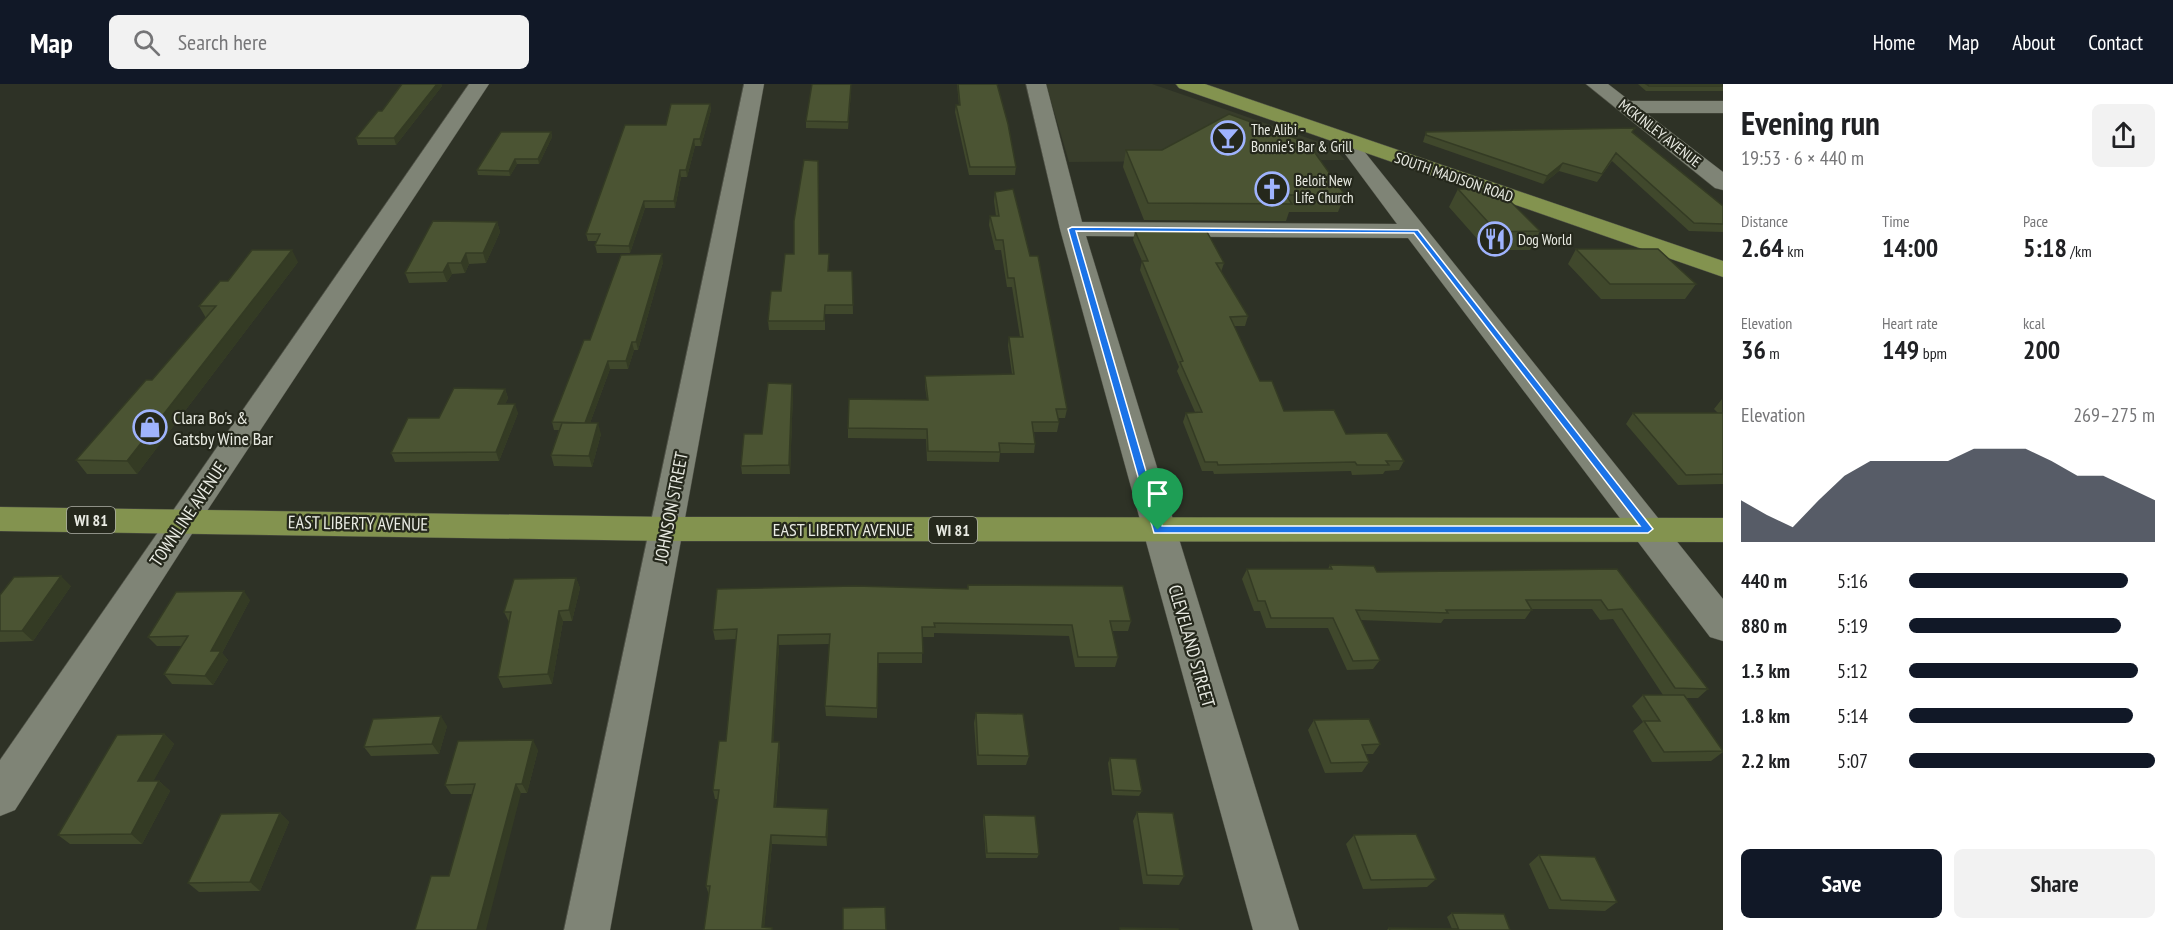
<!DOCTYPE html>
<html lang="en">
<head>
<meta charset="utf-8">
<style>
  :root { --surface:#fff; --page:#f2f2f2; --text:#202124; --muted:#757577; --accent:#111827 }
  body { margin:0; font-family:"PT Sans Narrow",sans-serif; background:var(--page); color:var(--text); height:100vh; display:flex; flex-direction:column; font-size:22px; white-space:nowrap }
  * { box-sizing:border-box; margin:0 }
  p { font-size:20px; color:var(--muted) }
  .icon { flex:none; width:33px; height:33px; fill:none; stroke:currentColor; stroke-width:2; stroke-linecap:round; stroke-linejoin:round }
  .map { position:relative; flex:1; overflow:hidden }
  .sheet { display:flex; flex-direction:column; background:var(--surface); width:450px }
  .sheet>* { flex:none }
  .pin { position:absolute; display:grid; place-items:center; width:51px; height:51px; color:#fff; margin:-62px -26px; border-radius:50% 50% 50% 0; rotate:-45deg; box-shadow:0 0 6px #0007 }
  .pin .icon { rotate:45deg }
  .round { display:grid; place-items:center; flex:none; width:63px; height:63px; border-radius:9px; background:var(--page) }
  .overview { display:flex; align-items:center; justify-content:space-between; height:102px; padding:0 18px }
  h1 { font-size:33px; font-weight:700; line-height:45px }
  .metrics { display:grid; grid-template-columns:repeat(3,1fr); gap:9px; height:102px; padding:6px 18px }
  .metrics div { display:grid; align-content:center }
  .metrics b { font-size:26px; font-weight:700 }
  .metrics small { font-size:16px; font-weight:400 }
  .metrics p { font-size:16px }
  .chart { height:168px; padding:12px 18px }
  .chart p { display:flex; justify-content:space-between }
  .chart svg { width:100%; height:108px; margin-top:6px; fill:var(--accent); opacity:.7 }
  .cta { display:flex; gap:12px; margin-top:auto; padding:12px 18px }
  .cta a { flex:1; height:69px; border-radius:9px; background:var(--accent); color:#fff; font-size:24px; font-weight:700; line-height:69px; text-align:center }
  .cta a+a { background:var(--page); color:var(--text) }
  ul { padding:0 18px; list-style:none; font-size:20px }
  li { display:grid; grid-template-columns:96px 72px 1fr; align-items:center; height:45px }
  li i { height:15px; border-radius:8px; background:var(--accent) }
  header { display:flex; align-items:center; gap:36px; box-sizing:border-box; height:84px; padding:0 30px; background:var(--accent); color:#fff }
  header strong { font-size:28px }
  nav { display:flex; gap:33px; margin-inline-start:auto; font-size:21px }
  .search { width:420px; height:54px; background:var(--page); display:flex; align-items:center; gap:15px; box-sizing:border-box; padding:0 21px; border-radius:9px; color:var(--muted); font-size:22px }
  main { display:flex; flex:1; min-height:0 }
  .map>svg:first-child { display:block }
  .built { fill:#383d2b }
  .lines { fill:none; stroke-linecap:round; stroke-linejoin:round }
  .minor-casing { stroke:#4e5045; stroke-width:1 }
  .major-casing { stroke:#4e5045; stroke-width:1 }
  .minor { fill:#7f8476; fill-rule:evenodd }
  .major { fill:#83934f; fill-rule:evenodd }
  .wall { fill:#40482c }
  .shaded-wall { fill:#343b24 }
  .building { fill:#4b5433; stroke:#343b24; stroke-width:1.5 }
  .route { fill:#1a73e8; stroke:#fff; stroke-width:1.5; fill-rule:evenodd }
  .labels { text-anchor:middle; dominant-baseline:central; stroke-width:4.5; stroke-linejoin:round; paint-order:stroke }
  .far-poi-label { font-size:15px; fill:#e9ebe3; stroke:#25281c; text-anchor:start }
  .far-street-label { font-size:15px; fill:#e9ebe3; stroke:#25281c }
  .shield { fill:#25281c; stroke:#aeb0a7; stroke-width:1.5 }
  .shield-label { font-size:16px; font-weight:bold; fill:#e9ebe3 }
  .poi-label { font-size:18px; fill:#e9ebe3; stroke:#25281c; text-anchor:start }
  .street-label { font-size:18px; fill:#e9ebe3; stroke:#25281c }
</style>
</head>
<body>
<header>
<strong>Map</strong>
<div class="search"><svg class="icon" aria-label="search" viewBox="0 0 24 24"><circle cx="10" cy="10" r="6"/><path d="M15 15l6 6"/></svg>Search here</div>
<nav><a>Home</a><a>Map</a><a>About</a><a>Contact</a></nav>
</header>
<main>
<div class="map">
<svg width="1723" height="846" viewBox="0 0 1723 846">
  <rect width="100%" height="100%" fill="#2e3226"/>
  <path class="built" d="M 1046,0 L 1152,0 L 1325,60 L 1335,65 L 1345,76 L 1069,78 Z"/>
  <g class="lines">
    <defs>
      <path id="minor" d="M 469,0 L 489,0 L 195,445 L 15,726 L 0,732 L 0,676 Z
        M 744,0 L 764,0 L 610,846 L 564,846 Z
        M 1026,0 L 1046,0 L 1082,138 L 1397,140 L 1334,55 L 1337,51 L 1351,51 L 1723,515 L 1723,557 L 1710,553 L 1408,154 L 1086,152 L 1299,846 L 1253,846 L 1060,145 Z
        M 1586,0 L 1608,0 L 1630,17 L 1723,17 L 1723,29 L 1646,29 L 1723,88 L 1723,106 L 1715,104 Z"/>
      <path id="major" d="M 1176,0 L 1205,0 L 1723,177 L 1723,193 L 1179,4 Z
        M 0,423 L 667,433 L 1723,434 L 1723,458 L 667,457 L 0,447 Z"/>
    </defs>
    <use href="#minor" class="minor-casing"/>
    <use href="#major" class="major-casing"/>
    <use href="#minor" class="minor"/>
    <use href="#major" class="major"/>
  </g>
  <path class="wall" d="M 402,0 L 441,0 L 442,2 L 396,61 L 358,61 L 356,54 L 382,27 Z
    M 957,0 L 997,0 L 1016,83 L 1015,91 L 969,91 L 955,28 L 956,21 L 959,21 Z
    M 1638,0 L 1723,0 L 1723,7 L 1646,7 Z
    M 851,7 L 848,45 L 806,44 L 806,37 Z
    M 710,20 L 711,26 L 701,62 L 695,62 L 687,93 L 681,93 L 675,124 L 645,124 L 630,169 L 597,169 L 595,161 L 597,157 L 588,157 L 586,150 L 666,41 Z
    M 551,48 L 552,53 L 539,80 L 517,80 L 510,92 L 478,91 L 477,86 Z
    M 1426,48 L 1632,49 L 1723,122 L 1723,148 L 1689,147 L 1612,77 L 1597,98 L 1559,87 L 1543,100 L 1423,58 Z
    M 1126,66 L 1345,111 L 1338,128 L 1289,128 L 1286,137 L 1144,136 L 1123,83 Z
    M 1458,105 L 1540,147 L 1530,166 L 1487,166 L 1449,123 Z
    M 995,108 L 1067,325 L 1065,334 L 1058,334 L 1059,338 L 1057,348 L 1034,348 L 1035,360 L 1034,369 L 1000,369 L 999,378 L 927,377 L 926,355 L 848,354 L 848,344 L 927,316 L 925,302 L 925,292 L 1012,290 L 1008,262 L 1009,253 L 1020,253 L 1012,203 L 1007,203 L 1001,166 L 995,166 L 989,141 L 990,132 L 996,132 L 994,117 Z
    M 497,138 L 500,148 L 486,179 L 469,180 L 465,189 L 452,190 L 447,198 L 409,199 L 405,189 Z
    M 1135,147 L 1224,179 L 1221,188 L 1248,232 L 1245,242 L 1234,242 L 1260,297 L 1284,327 L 1346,350 L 1404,377 L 1399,386 L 1385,387 L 1383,390 L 1352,391 L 1351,387 L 1214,390 L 1213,387 L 1202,387 L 1183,338 L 1186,329 L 1195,328 L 1177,287 L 1179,283 L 1140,186 L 1142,177 L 1133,156 Z
    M 1576,165 L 1696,200 L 1685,215 L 1601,215 L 1568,180 Z
    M 819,170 L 829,170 L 828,187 L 852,187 L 853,230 L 825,230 L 825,246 L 769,246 L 768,237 L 781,207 Z
    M 298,178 L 137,390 L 87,390 L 76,376 L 152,296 L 206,234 L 199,222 L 228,197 Z
    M 663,178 L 638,266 L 634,266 L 628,285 L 610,285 L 590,339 L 601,350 L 592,383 L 554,382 L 551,371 L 559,346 L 554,346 L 552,338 L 590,256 Z
    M 505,305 L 508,314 L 505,320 L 518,329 L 499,377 L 395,378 L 391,369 L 439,334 Z
    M 793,308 L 790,390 L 742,390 L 741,382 Z
    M 1722,315 L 1723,400 L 1678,401 L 1626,340 L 1633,329 L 1718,329 L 1714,325 Z
    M 1330,481 L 1377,488 L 1617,485 L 1708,605 L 1698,614 L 1686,614 L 1723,668 L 1711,677 L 1652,678 L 1633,647 L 1643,638 L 1632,622 L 1643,611 L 1663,611 L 1613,535 L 1600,536 L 1592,525 L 1532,525 L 1525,535 L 1444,535 L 1441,539 L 1360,536 L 1380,576 L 1373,585 L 1347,586 L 1328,544 L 1266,544 L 1260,527 L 1254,527 L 1242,495 L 1247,485 L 1328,485 Z
    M 576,494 L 580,504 L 572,537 L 563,537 L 552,600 L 503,604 L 498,593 L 509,538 L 504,528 Z
    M 968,501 L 1131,537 L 1128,547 L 1112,547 L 1118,573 L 1115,583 L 1075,583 L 1069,552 L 934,549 L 934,553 L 922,553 L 922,579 L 878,579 L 877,634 L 826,632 L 825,622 L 829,560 L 779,561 L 773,658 L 779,658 L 780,668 L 776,723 L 828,725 L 828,734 L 827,762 L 772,760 L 764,843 L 772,844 L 772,846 L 704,846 L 709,811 L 706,802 L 718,715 L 715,715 L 713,706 L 726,657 L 736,555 L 715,556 L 713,546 L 967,505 Z
    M 71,502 L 33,557 L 0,558 L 0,511 Z
    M 250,516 L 222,569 L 228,576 L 213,601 L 172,600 L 164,590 L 182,562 L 157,562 L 148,553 Z
    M 976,629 L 1029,672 L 1026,681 L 977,681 L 974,639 Z
    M 1314,636 L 1380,660 L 1373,670 L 1366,670 L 1369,678 L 1362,688 L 1325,689 L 1308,646 Z
    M 447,642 L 439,670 L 371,672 L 364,663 Z
    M 164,650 L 174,660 L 153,697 L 159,697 L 170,707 L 142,760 L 70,760 L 58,751 Z
    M 538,666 L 527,709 L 521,709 L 449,792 L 473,710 L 451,710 L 445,701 Z
    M 1110,674 L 1142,707 L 1139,712 L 1112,711 L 1108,679 Z
    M 1137,728 L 1184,792 L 1179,801 L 1143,800 L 1133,737 Z
    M 280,729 L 289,738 L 260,807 L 199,808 L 188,799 Z
    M 984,731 L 1039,770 L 1037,774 L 986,774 L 983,736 Z
    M 1354,751 L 1436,795 L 1427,803 L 1363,805 L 1346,760 Z
    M 1539,771 L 1617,818 L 1605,827 L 1549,825 L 1529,780 Z
    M 1452,829 L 1510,846 L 1387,846 L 1389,844 L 1452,845 L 1447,833 Z"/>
  <path class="shaded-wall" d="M 436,0 L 441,0 L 442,2 L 396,61 L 394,54 Z
    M 710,20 L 711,26 L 701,62 L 700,55 Z
    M 551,48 L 552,53 L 539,80 L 538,75 Z
    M 694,55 L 695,62 L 687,93 L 686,86 Z
    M 515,75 L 517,80 L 510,92 L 509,87 Z
    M 1563,79 L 1559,87 L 1543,100 L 1547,92 Z
    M 680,86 L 681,93 L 675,124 L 674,117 Z
    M 644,117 L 645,124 L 630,169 L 629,162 Z
    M 497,138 L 500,148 L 486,179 L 483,169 Z
    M 292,166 L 298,178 L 137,390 L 127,377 Z
    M 466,169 L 469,180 L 465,189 L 461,179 Z
    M 662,170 L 663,178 L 638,266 L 636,258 Z
    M 448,179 L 452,190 L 447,198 L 443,188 Z
    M 632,258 L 634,266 L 628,285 L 626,277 Z
    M 608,277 L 610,285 L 587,347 L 585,339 Z
    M 792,300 L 793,308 L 790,390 L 789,381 Z
    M 505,305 L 508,314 L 501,329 L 498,320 Z
    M 515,320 L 518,329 L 499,377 L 496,368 Z
    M 598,339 L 601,350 L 592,383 L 589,372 Z
    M 61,492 L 71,502 L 33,557 L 22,547 Z
    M 576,494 L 580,504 L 572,537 L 569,526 Z
    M 244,507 L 250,516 L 222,569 L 228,576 L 213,601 L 205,592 L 211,567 Z
    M 559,527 L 563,537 L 552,600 L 548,590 Z
    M 778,551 L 779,561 L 773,668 L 772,658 Z
    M 441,632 L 447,642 L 439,670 L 432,660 Z
    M 164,650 L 174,660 L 148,707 L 138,697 Z
    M 533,656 L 538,666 L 527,709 L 522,700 Z
    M 779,658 L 780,668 L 775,732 L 774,723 Z
    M 159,697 L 170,707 L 142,760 L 131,750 Z
    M 516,700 L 521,709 L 486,846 L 477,846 Z
    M 828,725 L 828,734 L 827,762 L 826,753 Z
    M 280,729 L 289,738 L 260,807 L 250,798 Z
    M 771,751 L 772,760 L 764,846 L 762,843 Z"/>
  <path class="building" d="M 402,0 L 437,0 L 394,54 L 356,54 L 378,27 L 382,27 Z
    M 812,0 L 851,0 L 848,38 L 806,37 Z
    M 958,0 L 997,0 L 1008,40 L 1016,83 L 970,83 L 956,21 L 960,21 Z
    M 1646,0 L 1723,0 L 1723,2 L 1649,2 Z
    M 671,20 L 710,20 L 700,55 L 694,55 L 686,86 L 680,86 L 674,117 L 644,117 L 629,162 L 595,161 L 600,150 L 586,150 L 625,41 L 666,41 Z
    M 1229,30 L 1308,59 L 1345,111 L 1286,111 L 1292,120 L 1148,119 L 1126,66 L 1162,66 Z
    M 1635,44 L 1632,48 L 1723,122 L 1723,140 L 1694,139 L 1616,69 L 1602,90 L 1563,79 L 1547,92 L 1426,51 L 1426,48 Z
    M 501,48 L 551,48 L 538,75 L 515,75 L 509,87 L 477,86 Z
    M 804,76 L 818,77 L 819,170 L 829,170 L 828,187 L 852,187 L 853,221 L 825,221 L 824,237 L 768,237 L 771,207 L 781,207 L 785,170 L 794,170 L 794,137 Z
    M 1013,105 L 1030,172 L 1038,172 L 1067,325 L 1056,325 L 1059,338 L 1032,338 L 1035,360 L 999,359 L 1000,368 L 928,367 L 927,345 L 848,344 L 849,315 L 928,316 L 925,292 L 1014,290 L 1009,253 L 1023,253 L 1014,194 L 1008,194 L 1003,156 L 996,156 L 990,132 L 999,132 L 995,108 Z
    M 1458,105 L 1498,105 L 1540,147 L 1497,148 Z
    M 433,137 L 497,138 L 483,169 L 466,169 L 461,179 L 448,179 L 443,188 L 405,189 Z
    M 1206,146 L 1224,179 L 1216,179 L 1248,232 L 1230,233 L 1260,297 L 1272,297 L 1284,327 L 1334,326 L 1346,350 L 1387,349 L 1404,377 L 1386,377 L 1389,381 L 1357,381 L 1355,378 L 1218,381 L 1217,378 L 1205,378 L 1186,329 L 1202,328 L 1180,278 L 1183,277 L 1142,177 L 1148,177 L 1135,147 Z
    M 1576,165 L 1658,165 L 1696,200 L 1610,200 Z
    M 252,166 L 292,166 L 127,377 L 76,376 L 146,296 L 152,296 L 216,222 L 199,222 L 220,197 L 228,197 Z
    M 662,170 L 636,258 L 632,258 L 626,277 L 608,277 L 585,339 L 552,338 L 584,256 L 590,256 L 621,171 Z
    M 768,299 L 792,300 L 789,381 L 741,382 L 744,350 L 762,350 Z
    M 454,304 L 505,305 L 498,320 L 515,320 L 496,368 L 391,369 L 408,334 L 439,334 Z
    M 1633,329 L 1723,329 L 1723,390 L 1686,391 Z
    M 562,339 L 598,339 L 589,372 L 551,371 Z
    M 1330,481 L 1374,482 L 1377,488 L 1617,485 L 1708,605 L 1675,604 L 1622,525 L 1608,526 L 1601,516 L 1526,516 L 1532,526 L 1446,526 L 1448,529 L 1356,526 L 1380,576 L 1353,577 L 1333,534 L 1271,534 L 1265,517 L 1258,517 L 1247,485 L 1332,485 Z
    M 61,492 L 22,547 L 0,547 L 0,511 L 14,493 Z
    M 576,494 L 569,526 L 559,527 L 548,590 L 498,593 L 511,528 L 504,528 L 514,495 Z
    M 968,501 L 1123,502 L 1131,537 L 1110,537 L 1118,573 L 1078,573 L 1072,541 L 934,539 L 935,543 L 922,543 L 923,569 L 878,569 L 877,624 L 825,622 L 830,550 L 778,551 L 772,658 L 779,658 L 774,723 L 828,725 L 826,753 L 771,751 L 762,843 L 772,844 L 772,846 L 704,846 L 710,802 L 706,802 L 719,706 L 713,706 L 719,657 L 726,657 L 737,545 L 713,546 L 717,505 L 855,502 L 968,505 Z
    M 244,507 L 211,567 L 221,567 L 205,592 L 164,590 L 188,552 L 148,553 L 176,508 Z
    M 1643,611 L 1684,611 L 1723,667 L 1664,668 L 1644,637 L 1660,637 Z
    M 976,629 L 1023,630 L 1029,672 L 978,671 Z
    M 441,632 L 432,660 L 364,663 L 373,635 Z
    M 1369,635 L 1380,660 L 1362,661 L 1369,678 L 1331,679 L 1314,636 Z
    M 164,650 L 138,697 L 159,697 L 131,750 L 58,751 L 117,651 Z
    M 533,656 L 522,700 L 516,700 L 477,846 L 415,846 L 431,792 L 449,792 L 475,700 L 445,701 L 458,657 Z
    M 1110,674 L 1136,675 L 1142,707 L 1114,706 Z
    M 1137,728 L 1173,729 L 1184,792 L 1147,791 Z
    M 280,729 L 250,798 L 188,799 L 221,730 Z
    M 984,731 L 1035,732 L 1039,770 L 987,769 Z
    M 1416,750 L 1436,795 L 1371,796 L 1354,751 Z
    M 1539,771 L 1595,773 L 1617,818 L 1561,816 Z
    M 885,823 L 886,846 L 843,846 L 843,824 Z
    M 1452,829 L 1504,830 L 1510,846 L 1459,846 Z
    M 1120,844 L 1178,845 L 1178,846 L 1120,846 Z
    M 1389,844 L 1458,845 L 1459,846 L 1390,846 Z"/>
  <path class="route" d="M 1072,143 L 1418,146 L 1653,445 L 1648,449 L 1154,449 L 1068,145 ZM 1076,147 L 1414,149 L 1640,442 L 1162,442 Z"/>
  <defs>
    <symbol id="bar-ring" viewBox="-11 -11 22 22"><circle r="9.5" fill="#25281c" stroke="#9fb3fd" stroke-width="1.5"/><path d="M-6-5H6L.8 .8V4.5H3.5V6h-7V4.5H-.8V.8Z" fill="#9fb3fd"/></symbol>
    <symbol id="church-ring" viewBox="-11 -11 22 22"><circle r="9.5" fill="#25281c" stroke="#9fb3fd" stroke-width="1.5"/><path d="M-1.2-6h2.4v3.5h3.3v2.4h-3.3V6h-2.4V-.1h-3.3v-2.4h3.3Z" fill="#9fb3fd"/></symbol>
    <symbol id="restaurant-ring" viewBox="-11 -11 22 22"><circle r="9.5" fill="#25281c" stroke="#9fb3fd" stroke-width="1.5"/><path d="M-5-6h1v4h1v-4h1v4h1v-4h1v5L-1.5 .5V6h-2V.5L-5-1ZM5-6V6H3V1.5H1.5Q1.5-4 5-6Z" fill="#9fb3fd"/></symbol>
    <symbol id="shop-ring" viewBox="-11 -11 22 22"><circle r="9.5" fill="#25281c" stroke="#9fb3fd" stroke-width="1.5"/><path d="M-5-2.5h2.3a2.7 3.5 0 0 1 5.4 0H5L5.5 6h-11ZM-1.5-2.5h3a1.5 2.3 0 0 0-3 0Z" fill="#9fb3fd"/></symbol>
  </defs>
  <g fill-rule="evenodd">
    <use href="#bar-ring" x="1209" y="35" width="38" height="38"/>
    <use href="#church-ring" x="1253" y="86" width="38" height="38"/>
    <use href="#restaurant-ring" x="1476" y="136" width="38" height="38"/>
    <use href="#shop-ring" x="131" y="324" width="38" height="38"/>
  </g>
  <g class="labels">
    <g class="far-poi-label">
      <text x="1251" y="45">The Alibi -<tspan x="1251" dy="17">Bonnie's Bar &amp; Grill</tspan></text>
      <text x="1295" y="96">Beloit New<tspan x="1295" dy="17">Life Church</tspan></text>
      <text x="1518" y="155">Dog World</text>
    </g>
    <g class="far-street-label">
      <text transform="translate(1660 49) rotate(38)">MCKINLEY AVENUE</text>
      <text transform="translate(1454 93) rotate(19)">SOUTH MADISON ROAD</text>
    </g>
    <g class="shield">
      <rect x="67" y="423" width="48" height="26" rx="4.5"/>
      <rect x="929" y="433" width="48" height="26" rx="4.5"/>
    </g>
    <g class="shield-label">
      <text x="91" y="436">WI 81</text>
      <text x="953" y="446">WI 81</text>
    </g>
    <g class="poi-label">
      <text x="173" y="333">Clara Bo's &amp;<tspan x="173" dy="21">Gatsby Wine Bar</tspan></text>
    </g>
    <g class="street-label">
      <text transform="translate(671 423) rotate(-79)">JOHNSON STREET</text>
      <text transform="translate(188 430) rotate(-56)">TOWNLINE AVENUE</text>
      <text transform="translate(358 439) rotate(1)">EAST LIBERTY AVENUE</text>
      <text x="843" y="445">EAST LIBERTY AVENUE</text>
      <text transform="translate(1192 562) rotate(74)">CLEVELAND STREET</text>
    </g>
  </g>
</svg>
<div class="pin" style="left:1158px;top:446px;background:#1e9e55"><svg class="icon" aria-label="arrive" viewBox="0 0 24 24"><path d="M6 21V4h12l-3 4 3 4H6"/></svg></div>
</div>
<section class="sheet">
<div class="overview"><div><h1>Evening run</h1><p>19:53 · 6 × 440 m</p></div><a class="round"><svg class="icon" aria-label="share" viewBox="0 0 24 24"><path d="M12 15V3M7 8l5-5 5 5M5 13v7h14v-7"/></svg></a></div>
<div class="metrics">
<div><p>Distance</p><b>2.64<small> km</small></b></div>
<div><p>Time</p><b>14:00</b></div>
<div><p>Pace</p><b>5:18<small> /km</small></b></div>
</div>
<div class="metrics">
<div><p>Elevation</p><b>36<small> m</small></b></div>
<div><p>Heart rate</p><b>149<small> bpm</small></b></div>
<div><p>kcal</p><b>200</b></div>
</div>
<div class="chart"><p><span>Elevation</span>269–275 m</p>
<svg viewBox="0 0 160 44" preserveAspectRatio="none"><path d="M0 44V27L10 33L20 38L30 27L40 17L50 11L60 11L70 11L80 11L90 6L100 6L110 6L120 11L130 17L140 17L150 22L160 27V44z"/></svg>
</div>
<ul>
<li><b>440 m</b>5:16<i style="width:89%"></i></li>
<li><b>880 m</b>5:19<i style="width:86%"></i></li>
<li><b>1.3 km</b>5:12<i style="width:93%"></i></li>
<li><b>1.8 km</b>5:14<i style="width:91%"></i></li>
<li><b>2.2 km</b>5:07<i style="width:100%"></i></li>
</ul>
<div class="cta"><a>Save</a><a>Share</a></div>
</section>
</main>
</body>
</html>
